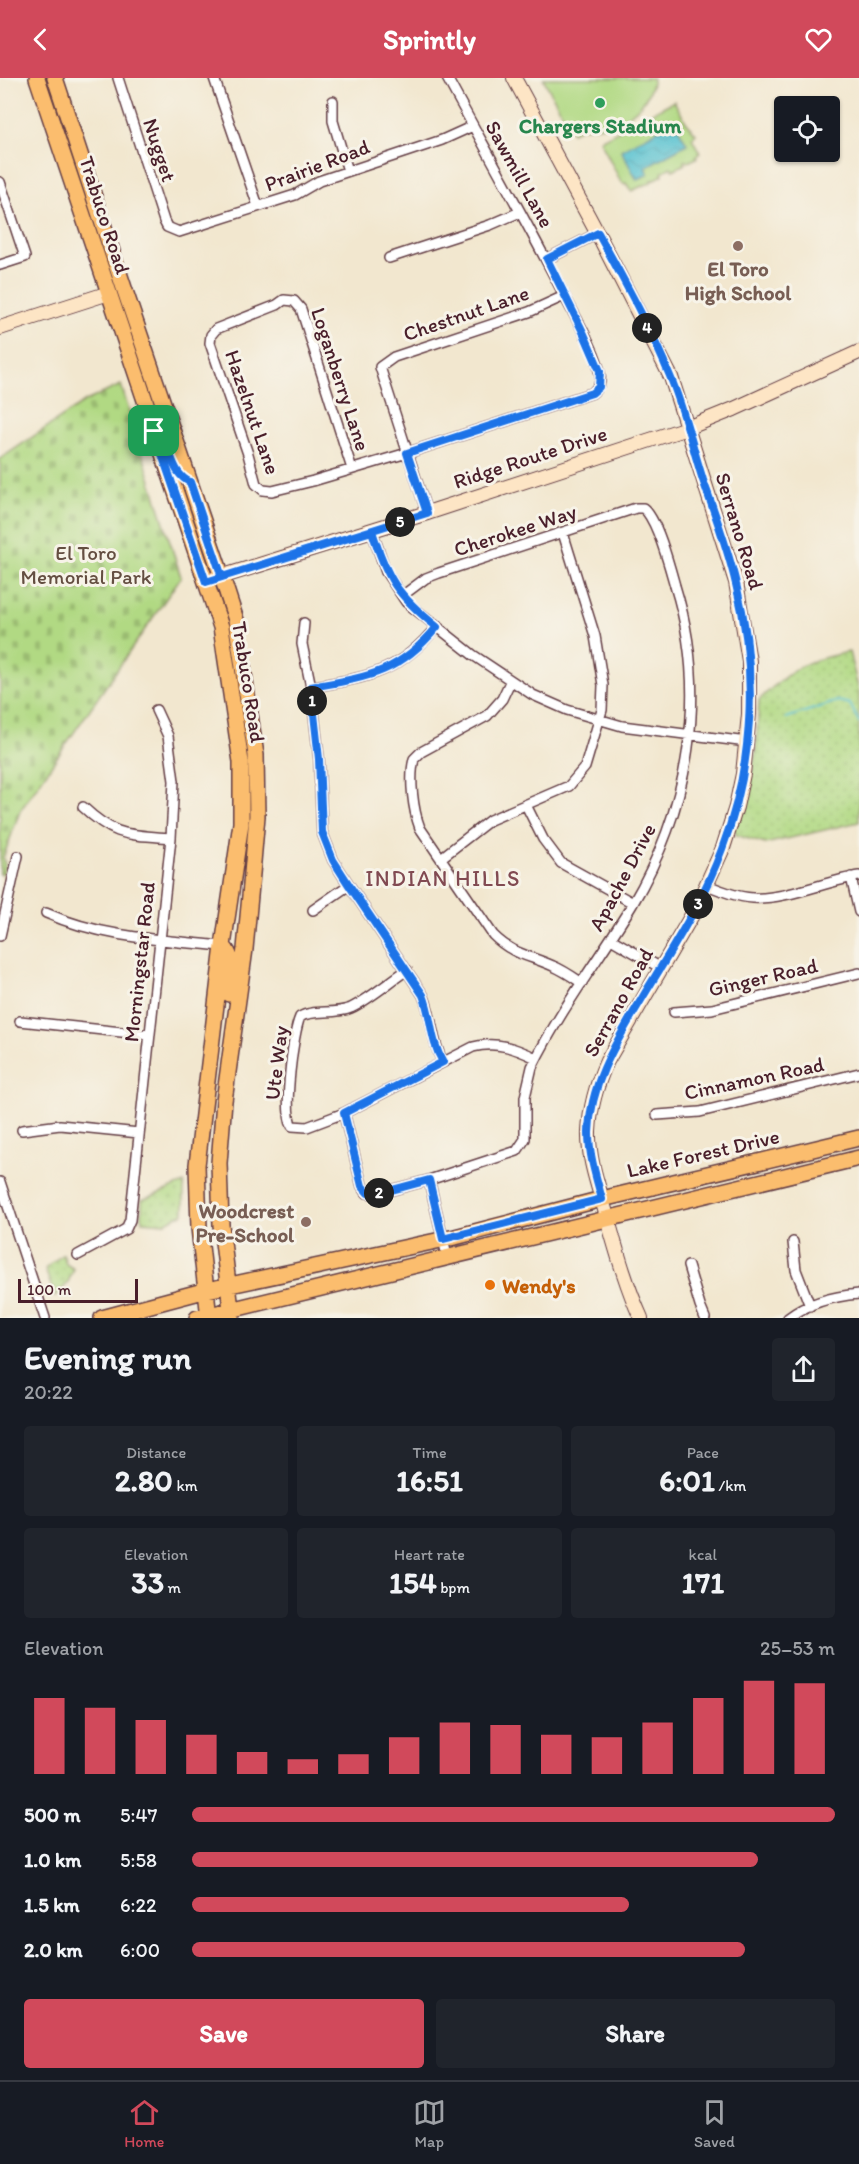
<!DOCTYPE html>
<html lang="en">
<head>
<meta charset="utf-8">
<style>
  :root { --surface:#171b24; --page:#20242c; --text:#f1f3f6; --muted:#9ea1a6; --line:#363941; --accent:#d1495b }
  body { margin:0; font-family:Itim,sans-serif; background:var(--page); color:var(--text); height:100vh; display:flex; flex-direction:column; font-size:22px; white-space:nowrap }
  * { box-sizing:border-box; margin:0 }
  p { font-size:20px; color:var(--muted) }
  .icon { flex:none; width:33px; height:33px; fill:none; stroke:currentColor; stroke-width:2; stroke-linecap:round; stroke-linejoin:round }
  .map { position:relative; height:1240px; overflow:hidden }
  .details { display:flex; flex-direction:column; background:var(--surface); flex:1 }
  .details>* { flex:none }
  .fabs { position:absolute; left:774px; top:18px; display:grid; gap:12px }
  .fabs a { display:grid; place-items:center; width:66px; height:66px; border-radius:6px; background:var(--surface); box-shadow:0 2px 4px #0004; font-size:30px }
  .scale { position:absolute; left:18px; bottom:15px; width:120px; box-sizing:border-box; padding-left:6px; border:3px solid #4a1f2b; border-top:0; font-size:16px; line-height:21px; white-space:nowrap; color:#4a1f2b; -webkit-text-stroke:4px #f7f3e8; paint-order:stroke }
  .pin { position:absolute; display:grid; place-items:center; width:51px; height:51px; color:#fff; margin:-26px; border-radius:12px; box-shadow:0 3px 9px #0006 }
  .km { position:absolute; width:30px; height:30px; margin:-15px; border-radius:50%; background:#222; color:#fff; font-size:16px; line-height:30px; text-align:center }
  .round { display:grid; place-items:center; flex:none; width:63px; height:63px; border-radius:6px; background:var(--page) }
  .summary { display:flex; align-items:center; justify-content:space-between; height:102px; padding:0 24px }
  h1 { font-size:33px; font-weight:700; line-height:45px }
  .stats { display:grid; grid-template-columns:repeat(3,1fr); gap:9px; height:102px; padding:6px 24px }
  .stats div { display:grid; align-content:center; border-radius:6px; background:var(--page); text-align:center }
  .stats b { font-size:30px; font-weight:700 }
  .stats small { font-size:16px; font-weight:400 }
  .stats p { font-size:16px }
  .chart { height:168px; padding:12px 24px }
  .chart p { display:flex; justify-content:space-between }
  .chart svg { width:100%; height:108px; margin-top:6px; stroke:var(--accent); stroke-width:6 }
  .primary-button { display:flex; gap:12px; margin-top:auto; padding:12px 24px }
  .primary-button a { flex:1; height:69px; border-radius:6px; background:var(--accent); color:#fff; font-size:24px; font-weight:700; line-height:69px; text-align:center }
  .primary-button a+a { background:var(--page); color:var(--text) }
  ul { padding:0 24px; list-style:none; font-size:20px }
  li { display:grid; grid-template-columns:96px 72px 1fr; align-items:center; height:45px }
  li i { height:15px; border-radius:8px; background:var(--accent) }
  header { display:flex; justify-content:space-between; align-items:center; height:78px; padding:0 24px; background:var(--accent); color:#fff; font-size:27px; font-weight:700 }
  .dock { display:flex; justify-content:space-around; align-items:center; height:84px; border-top:2px solid var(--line); background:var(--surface); font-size:16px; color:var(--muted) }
  .dock a { display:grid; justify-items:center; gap:3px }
  .dock .current { color:var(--accent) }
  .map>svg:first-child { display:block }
  .green { fill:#b1d983; stroke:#7e7c57; stroke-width:1.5 }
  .cemetery { fill:url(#cemetery-stones); stroke:#7e7c57; stroke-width:1.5 }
  .park { fill:url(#park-dots); stroke:#7e7c57; stroke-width:1.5 }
  .water { fill:url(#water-waves); stroke:#50707e; stroke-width:1.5 }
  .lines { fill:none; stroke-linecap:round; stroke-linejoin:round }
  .stream { stroke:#55c1d0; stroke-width:2 }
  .street-casing { stroke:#633d44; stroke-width:12 }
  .secondary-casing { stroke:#633d44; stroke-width:16 }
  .primary-casing { stroke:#633d44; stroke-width:18 }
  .street { stroke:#fff; stroke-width:9 }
  .secondary { stroke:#fde5c5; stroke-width:14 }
  .primary { stroke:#fbbd6e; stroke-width:15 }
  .route-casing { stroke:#fff; stroke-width:12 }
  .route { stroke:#1a73e8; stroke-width:8 }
  .leisure-dot { fill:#2e9e5b; stroke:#f7f3e8; stroke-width:2 }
  .education-dot { fill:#8d6e63; stroke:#f7f3e8; stroke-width:2 }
  .food-dot { fill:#e8710a; stroke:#f7f3e8; stroke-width:2 }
  .labels { text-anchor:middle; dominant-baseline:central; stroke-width:6; stroke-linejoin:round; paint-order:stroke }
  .leisure-label { font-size:21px; font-weight:bold; fill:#27864d; stroke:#f7f3e8 }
  .street-label { font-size:21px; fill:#4a1f2b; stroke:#f7f3e8 }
  .education-label { font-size:21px; font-weight:bold; fill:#785e54; stroke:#f7f3e8 }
  .park-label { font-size:21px; fill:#644e41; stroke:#f7f3e8 }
  .food-label { font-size:21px; font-weight:bold; fill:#c56008; stroke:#f7f3e8; text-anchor:start }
  .neighbourhood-label { font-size:22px; letter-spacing:1.5px; fill:#814a52; stroke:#f7f3e8 }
</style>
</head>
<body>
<header><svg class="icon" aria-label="back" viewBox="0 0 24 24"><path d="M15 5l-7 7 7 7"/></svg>Sprintly<svg class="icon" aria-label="heart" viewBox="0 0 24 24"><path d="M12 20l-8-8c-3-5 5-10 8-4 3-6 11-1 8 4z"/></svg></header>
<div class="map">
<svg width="859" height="1240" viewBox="0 0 859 1240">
  <defs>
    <pattern id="cemetery-stones" width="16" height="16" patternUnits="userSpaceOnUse" patternTransform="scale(1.5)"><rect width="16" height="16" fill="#b1d983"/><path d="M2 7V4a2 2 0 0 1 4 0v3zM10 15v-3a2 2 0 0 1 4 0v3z" fill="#9aba71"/></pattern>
    <pattern id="park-dots" width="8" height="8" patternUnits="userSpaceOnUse" patternTransform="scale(1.5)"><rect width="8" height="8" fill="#b1d983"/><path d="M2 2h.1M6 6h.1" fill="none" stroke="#9aba71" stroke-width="1.8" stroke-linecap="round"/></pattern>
    <pattern id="water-waves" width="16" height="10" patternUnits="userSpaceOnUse" patternTransform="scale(1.5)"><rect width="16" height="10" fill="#55c1d0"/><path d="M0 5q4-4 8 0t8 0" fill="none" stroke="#4ca5b3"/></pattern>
  </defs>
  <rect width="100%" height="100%" fill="#f7f3e8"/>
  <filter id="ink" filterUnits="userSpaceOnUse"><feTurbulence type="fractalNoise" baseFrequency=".0167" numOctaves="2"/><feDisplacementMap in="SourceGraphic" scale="12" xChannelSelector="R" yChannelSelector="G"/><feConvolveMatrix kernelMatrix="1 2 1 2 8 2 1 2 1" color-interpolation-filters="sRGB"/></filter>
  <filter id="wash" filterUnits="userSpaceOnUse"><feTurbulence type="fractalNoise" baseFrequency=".008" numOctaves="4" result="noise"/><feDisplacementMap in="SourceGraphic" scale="24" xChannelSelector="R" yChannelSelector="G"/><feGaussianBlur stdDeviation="1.35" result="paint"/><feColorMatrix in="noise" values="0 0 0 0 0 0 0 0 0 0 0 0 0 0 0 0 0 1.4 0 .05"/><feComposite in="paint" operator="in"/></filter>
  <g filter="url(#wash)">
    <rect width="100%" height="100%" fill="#f2e7cf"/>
    <path class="green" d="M 543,0 L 653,0 C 650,24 628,44 604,48 C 591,50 585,47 572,54 Z
      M 674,23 L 686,44 L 696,56 L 692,60 L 700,75 L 696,78 L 697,80 L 688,84 L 686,82 L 684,83 L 685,86 L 673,92 L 671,89 L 662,94 L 663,97 L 652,103 L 651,102 L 650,105 L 631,113 L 626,105 L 624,106 L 620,102 L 600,62 Z"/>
    <path class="cemetery" d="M 121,307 L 181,499 L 20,733 L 3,780 L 5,786 L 3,796 L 0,796 L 0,381 L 86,323 Z"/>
    <path class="park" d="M 849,574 L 859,613 L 859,744 L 765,766 L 736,757 L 732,742 L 746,726 L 756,673 L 759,622 C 792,590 803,583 849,574 Z
      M 184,1105 L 184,1135 L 164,1145 L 142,1143 L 142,1122 Z
      M 63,1176 L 66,1186 L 74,1191 L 67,1206 L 55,1219 L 45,1191 Z"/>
    <path class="water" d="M 674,43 L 687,66 L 645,89 L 648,96 L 637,102 L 621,72 Z"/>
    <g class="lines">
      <path class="stream" d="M 786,640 L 838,623 L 850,626 L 859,644"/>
    </g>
  </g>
  <g filter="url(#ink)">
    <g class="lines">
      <defs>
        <path id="street" d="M 118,0 L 164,143 L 167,149 L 179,154 L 295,117 L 319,103 L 442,62 L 473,48
          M 214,0 L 258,128
          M 333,23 L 333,43 L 348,93
          M 0,104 L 25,179 L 0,187
          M 389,180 L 490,147 L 520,134
          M 547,181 L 598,155
          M 352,391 L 301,231 L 294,223 L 284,222 L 277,227 L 216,251 L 211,257 L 210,265 L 248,376 L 256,406 L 263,412 L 272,413 L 313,403 L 407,375 L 592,315 C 599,309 601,305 600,296 C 597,274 574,237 564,217 C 527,144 486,72 447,0
          M 427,435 L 380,289 L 394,279 L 529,234 L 564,218
          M 372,453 L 386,494 L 406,524 L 473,577 L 533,617 L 567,632 L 622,648 L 747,664
          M 304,545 L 302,566 L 311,609 L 319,681 L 322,754 L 333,782 L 349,807 L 423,917 C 433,939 431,963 443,984
          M 510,604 L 502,621 L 487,638 L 421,674 L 414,681 C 409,700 413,732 420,750 L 493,857 C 513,877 529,877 553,888 C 563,892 573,899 582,905
          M 311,609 C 368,599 398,596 437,548
          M 526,727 L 543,761 L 561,785 L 633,825
          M 83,729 C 116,760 128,756 171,760
          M 441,780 L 490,742 L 569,708 L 585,689 L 602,632 L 603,607 L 595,558 L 563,455
          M 851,799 L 859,834
          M 707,807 C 722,813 737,819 753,820 C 785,822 826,803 859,798
          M 313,832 L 349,807
          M 46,835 C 102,860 163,862 223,868
          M 0,858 L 18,778
          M 611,861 L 661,890
          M 407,892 C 389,904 371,920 351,930 C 335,937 312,931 300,939 C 293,955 283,1033 292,1048 L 307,1049 L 344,1035 L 473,969 C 497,963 515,970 536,980
          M 674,934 L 712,931 L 859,895
          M 20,943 L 149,957
          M 344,1035 L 362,1108 L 367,1115 L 377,1116 L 429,1102 L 517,1073 L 525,1061 L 525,1019 L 532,989 C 560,932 599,881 632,827 C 689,731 709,616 675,508 C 670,490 657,440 643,430 L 636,430 L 439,495 L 426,500 L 402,518
          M 657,1037 L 700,1034 L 859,995
          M 22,1052 L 60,1047 L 139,1055
          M 429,1102 L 447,1178
          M 0,1104 L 45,1240
          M 793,1164 L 796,1192 L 810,1228
          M 78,1177 L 126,1151 L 130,1142 L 171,760 L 174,703 L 168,658 L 156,632
          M 688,1188 L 700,1228 L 705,1240
          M 788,1240 C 808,1225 834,1218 859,1216"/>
        <path id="secondary" d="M 514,0 L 600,160 L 671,299 L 736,504 L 749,583 L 749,636 L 743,696 L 736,729 L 723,770 L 695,832 L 607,983 C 597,1005 590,1029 589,1054 C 588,1083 600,1112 607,1139 C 617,1174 626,1207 641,1240
          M 0,250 L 109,215
          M 214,501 L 427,435 L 687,350 L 734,331 L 859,274"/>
        <path id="primary" d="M 37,0 L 221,549 L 241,684 L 241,745 L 223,868 L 197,1087 L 199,1150 L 209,1240
          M 55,0 L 124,210 L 222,499 L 236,542 L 256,677 L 257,738 L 251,807 L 245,871 L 224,1023 L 219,1085 L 221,1147 L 232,1240
          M 223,868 C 236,881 231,898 229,916
          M 102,1240 L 207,1212 L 455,1159 L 602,1121 L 859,1060
          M 197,1240 L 859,1080"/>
      </defs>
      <use href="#street" class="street-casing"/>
      <use href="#secondary" class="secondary-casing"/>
      <use href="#primary" class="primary-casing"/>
      <use href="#street" class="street"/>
      <use href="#secondary" class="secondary"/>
      <use href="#primary" class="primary"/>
    </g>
  </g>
  <g class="lines" filter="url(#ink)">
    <defs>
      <path id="route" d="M 154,353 C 173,366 169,395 190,404 L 222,499 L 372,453 C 387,501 397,517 437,549 C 398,596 368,599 311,609 L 319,681 L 322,754 L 333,782 L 349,807 L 423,917 C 432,939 430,963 443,984 L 344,1035 L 362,1108 L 368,1115 L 377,1116 L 429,1102 L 443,1161 L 602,1121 C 596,1099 589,1077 589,1055 C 590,1003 619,960 644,917 C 673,869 703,823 722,771 C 754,687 758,592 736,506 C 728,471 715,436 703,402 C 692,368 684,331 670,298 C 650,249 623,201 598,155 L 547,181 L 584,256 L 600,293 L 599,309 L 592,315 L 407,375 L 427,435 C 354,458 280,481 206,504 L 154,353"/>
    </defs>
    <use href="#route" class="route-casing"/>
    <use href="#route" class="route"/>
  </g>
  <circle class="leisure-dot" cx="600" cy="25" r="6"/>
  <g class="education-dot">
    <circle cx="738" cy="168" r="6"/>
    <circle cx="306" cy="1144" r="6"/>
  </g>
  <circle class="food-dot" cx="490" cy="1207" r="6"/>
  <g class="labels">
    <g class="leisure-label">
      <text x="600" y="47">Chargers Stadium</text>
    </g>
    <g class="street-label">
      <text transform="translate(160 72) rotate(72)">Nugget</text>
      <text transform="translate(317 87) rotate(-21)">Prairie Road</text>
      <text transform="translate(520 96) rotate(61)">Sawmill Lane</text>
      <text transform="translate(105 137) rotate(72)">Trabuco Road</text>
      <text transform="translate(466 235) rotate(-19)">Chestnut Lane</text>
      <text transform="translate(341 301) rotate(72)">Loganberry Lane</text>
      <text transform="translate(253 334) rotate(71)">Hazelnut Lane</text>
      <text transform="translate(530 379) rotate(-18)">Ridge Route Drive</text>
      <text transform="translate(515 452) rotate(-18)">Cherokee Way</text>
      <text transform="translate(740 453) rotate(73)">Serrano Road</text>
      <text transform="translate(249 604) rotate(81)">Trabuco Road</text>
      <text transform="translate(622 799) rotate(-62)">Apache Drive</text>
      <text transform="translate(139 884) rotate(-84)">Morningstar Road</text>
      <text transform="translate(763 899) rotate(-13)">Ginger Road</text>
      <text transform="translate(618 924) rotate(-61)">Serrano Road</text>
      <text transform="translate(276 985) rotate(-83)">Ute Way</text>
      <text transform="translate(754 1000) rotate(-12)">Cinnamon Road</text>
      <text transform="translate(703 1075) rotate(-13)">Lake Forest Drive</text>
    </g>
    <g class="education-label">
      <text x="738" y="190">El Toro<tspan x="738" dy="24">High School</tspan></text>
      <text x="294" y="1132" text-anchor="end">Woodcrest<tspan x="294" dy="24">Pre-School</tspan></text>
    </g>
    <g class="park-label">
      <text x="86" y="474">El Toro<tspan x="86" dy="24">Memorial Park</tspan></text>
    </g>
    <g class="food-label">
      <text x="502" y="1207">Wendy's</text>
    </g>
    <g class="neighbourhood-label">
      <text x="443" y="800">INDIAN HILLS</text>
    </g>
  </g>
</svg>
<div class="fabs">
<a><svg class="icon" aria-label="locate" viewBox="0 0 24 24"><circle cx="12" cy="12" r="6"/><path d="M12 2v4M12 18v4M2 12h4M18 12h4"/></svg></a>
</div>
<div class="scale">100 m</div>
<div class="pin" style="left:154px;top:353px;background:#1e9e55"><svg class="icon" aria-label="arrive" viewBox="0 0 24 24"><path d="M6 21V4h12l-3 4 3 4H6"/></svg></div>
<b class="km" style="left:312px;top:623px">1</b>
<b class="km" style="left:379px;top:1115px">2</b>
<b class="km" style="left:698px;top:826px">3</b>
<b class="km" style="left:647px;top:250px">4</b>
<b class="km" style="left:400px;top:444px">5</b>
</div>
<section class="details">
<div class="summary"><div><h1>Evening run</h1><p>20:22</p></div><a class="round"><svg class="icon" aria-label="share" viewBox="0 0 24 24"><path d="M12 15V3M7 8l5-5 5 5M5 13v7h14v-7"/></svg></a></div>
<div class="stats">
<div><p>Distance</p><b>2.80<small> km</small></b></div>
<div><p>Time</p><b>16:51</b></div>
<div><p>Pace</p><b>6:01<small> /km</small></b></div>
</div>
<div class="stats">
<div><p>Elevation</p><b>33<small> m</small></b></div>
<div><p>Heart rate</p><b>154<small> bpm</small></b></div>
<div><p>kcal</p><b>171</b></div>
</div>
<div class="chart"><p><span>Elevation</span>25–53 m</p>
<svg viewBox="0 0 160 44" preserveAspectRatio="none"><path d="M5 44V13M15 44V17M25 44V22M35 44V28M45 44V35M55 44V38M65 44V36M75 44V29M85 44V23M95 44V24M105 44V28M115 44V29M125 44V23M135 44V13M145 44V6M155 44V7"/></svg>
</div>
<ul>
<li><b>500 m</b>5:47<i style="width:100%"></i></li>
<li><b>1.0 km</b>5:58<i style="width:88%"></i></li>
<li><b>1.5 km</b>6:22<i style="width:68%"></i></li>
<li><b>2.0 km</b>6:00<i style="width:86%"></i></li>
</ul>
<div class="primary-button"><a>Save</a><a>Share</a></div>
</section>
<nav class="dock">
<a class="current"><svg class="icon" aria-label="home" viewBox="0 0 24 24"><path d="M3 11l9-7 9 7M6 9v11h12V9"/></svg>Home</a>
<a><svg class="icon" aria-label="map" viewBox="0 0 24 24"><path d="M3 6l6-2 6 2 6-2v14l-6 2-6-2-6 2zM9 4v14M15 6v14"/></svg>Map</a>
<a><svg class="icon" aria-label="saved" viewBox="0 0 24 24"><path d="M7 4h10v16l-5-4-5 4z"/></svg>Saved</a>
</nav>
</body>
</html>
